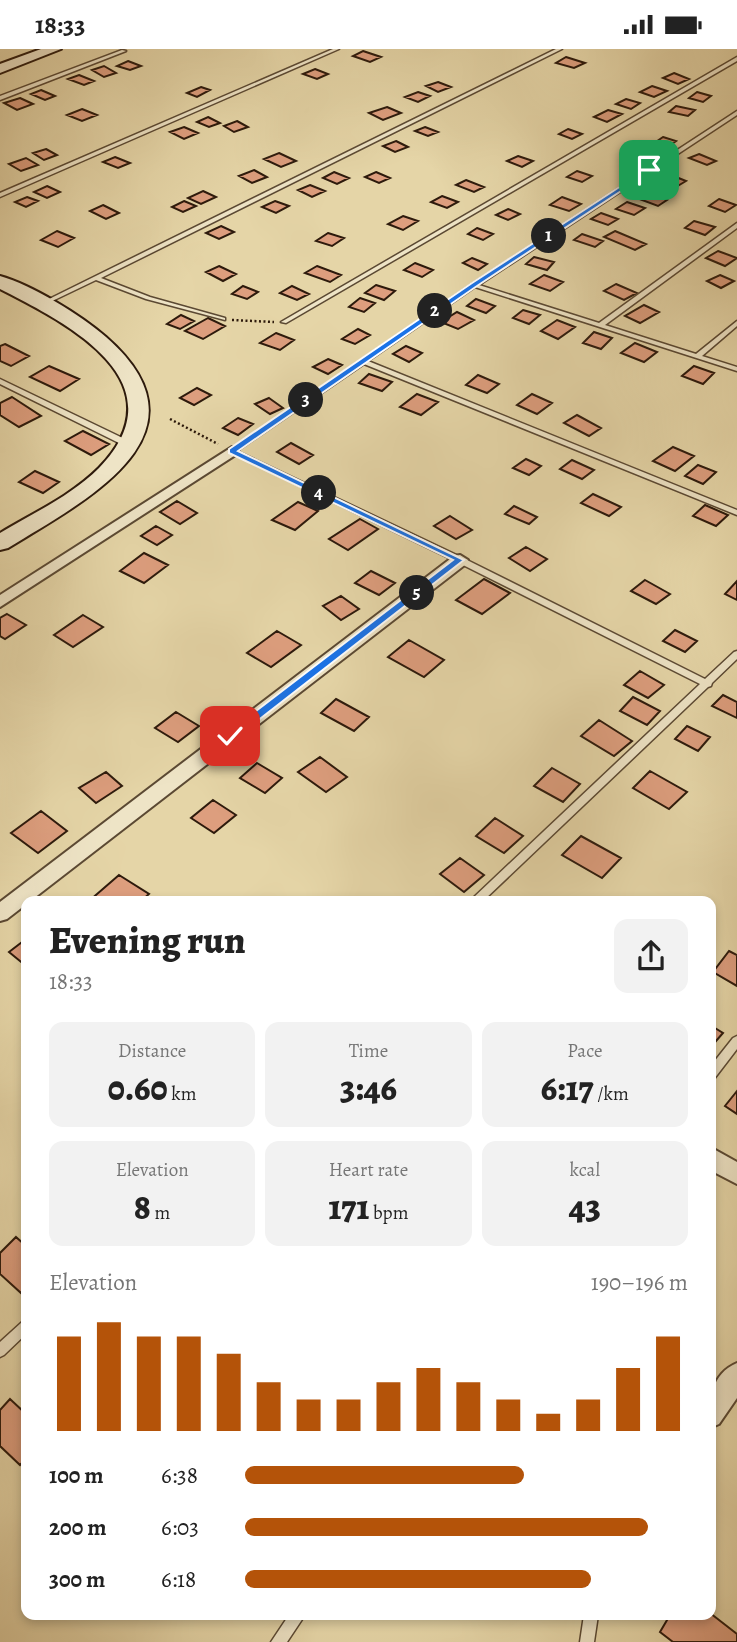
<!DOCTYPE html>
<html lang="en">
<head>
<meta charset="utf-8">
<style>
  :root { --surface:#fff; --page:#f2f2f2; --text:#222; --muted:#767676; --accent:#b45309 }
  body { margin:0; font-family:Alegreya,serif; background:var(--page); color:var(--text); height:100vh; display:flex; flex-direction:column; font-size:26px; white-space:nowrap }
  * { box-sizing:border-box; margin:0 }
  p { font-size:23px; color:var(--muted) }
  .icon { flex:none; width:38px; height:38px; fill:none; stroke:currentColor; stroke-width:2; stroke-linecap:round; stroke-linejoin:round }
  .map { position:relative; flex:1; overflow:hidden }
  .side { position:absolute; left:21px; top:847px; width:695px; height:724px; display:flex; flex-direction:column; background:var(--surface); border-radius:14px; box-shadow:0 4px 10px #0003 }
  .side>* { flex:none }
  .pin { position:absolute; display:grid; place-items:center; width:60px; height:60px; color:#fff; margin:-30px; border-radius:14px; box-shadow:0 4px 10px #0006 }
  .km { position:absolute; width:35px; height:35px; margin:-18px; border-radius:50%; background:#222; color:#fff; font-size:19px; line-height:35px; text-align:center }
  .round { display:grid; place-items:center; flex:none; width:74px; height:74px; border-radius:14px; background:var(--page) }
  .headline { display:flex; align-items:center; justify-content:space-between; height:119px; padding:0 28px }
  h1 { font-size:38px; font-weight:800; line-height:52px }
  .stats { display:grid; grid-template-columns:repeat(3,1fr); gap:10px; height:119px; padding:7px 28px }
  .stats div { display:grid; align-content:center; border-radius:14px; background:var(--page); text-align:center }
  .stats b { font-size:35px; font-weight:800 }
  .stats small { font-size:19px; font-weight:400 }
  .stats p { font-size:19px }
  .chart { height:196px; padding:14px 28px }
  .chart p { display:flex; justify-content:space-between }
  .chart svg { width:100%; height:126px; margin-top:7px; stroke:var(--accent); stroke-width:6 }
  ul { padding:0 28px; list-style:none; font-size:23px }
  li { display:grid; grid-template-columns:112px 84px 1fr; align-items:center; height:52px }
  li i { height:18px; border-radius:9px; background:var(--accent) }
  .status { display:flex; justify-content:space-between; align-items:center; height:49px; padding:0 35px; background:var(--surface); direction:ltr }
  .status svg { height:19px; fill:currentColor }
  .map>svg:first-child { display:block }
  .building { fill:#dd9e7e; stroke:#2d1a0c; stroke-width:2 }
  .lines { fill:none; stroke-linecap:round; stroke-linejoin:round }
  .service-casing { stroke:#5b4933; stroke-width:3 }
  .minor-casing { stroke:#5b4933; stroke-width:4 }
  .secondary-casing { stroke:#2d1a0c; stroke-width:4 }
  .path { stroke:#2d1a0c; stroke-width:2.5; stroke-dasharray:2 2.5; stroke-linecap:butt }
  .service { fill:#eee4c6; fill-rule:evenodd }
  .minor { fill:#eee4c6; fill-rule:evenodd }
  .secondary { fill:#eee4c6; fill-rule:evenodd }
  .route { fill:#1a73e8; stroke:#fff; stroke-width:2 }
</style>
</head>
<body>
<div class="status"><b>18:33</b><svg viewBox="0 0 49 12"><path d="M0 12V9h3v3zM5 12V6h3v6zM10 12V3h3v9zM15 12V0h3v12zM26 1h20v11H26zM47 4h2v5h-2z"/></svg></div>
<div class="map">
<svg width="737" height="1593" viewBox="0 0 737 1593">
  <rect width="100%" height="100%" fill="#e5d5a7"/>
  <filter id="stains"><feTurbulence type="fractalNoise" baseFrequency=".00286" numOctaves="4"/><feColorMatrix values="0 0 0 0 .2 0 0 0 0 .09 0 0 0 0 .02 0 0 0 .5 -.17"/></filter>
  <radialGradient id="worn" r=".72"><stop offset=".6" stop-color="#630" stop-opacity="0"/><stop offset="1" stop-color="#630" stop-opacity=".3"/></radialGradient>
  <path class="building" d="M 363,2 L 381,8 L 370,13 L 353,7 Z
    M 566,8 L 585,14 L 574,19 L 556,14 Z
    M 128,12 L 141,17 L 130,21 L 117,17 Z
    M 104,17 L 116,24 L 104,28 L 92,21 Z
    M 315,20 L 328,25 L 317,30 L 303,25 Z
    M 674,24 L 689,30 L 678,35 L 663,29 Z
    M 79,26 L 94,32 L 84,36 L 68,30 Z
    M 438,33 L 451,38 L 438,43 L 426,37 Z
    M 652,37 L 667,42 L 654,48 L 640,43 Z
    M 201,38 L 210,41 L 197,48 L 187,44 Z
    M 41,41 L 55,47 L 45,51 L 31,45 Z
    M 418,43 L 430,47 L 418,53 L 405,48 Z
    M 697,43 L 711,47 L 703,53 L 689,49 Z
    M 20,49 L 33,55 L 17,61 L 4,54 Z
    M 626,50 L 640,54 L 631,60 L 616,55 Z
    M 676,57 L 695,61 L 688,67 L 669,63 Z
    M 387,58 L 401,64 L 383,71 L 369,64 Z
    M 82,60 L 97,66 L 82,72 L 67,66 Z
    M 608,61 L 622,65 L 607,73 L 594,68 Z
    M 208,68 L 220,74 L 209,78 L 197,73 Z
    M 237,72 L 248,78 L 234,83 L 224,77 Z
    M 184,78 L 198,84 L 184,90 L 170,83 Z
    M 425,78 L 438,83 L 428,87 L 415,82 Z
    M 568,80 L 582,85 L 572,90 L 559,85 Z
    M 663,88 L 676,92 L 666,99 L 653,95 Z
    M 396,92 L 408,98 L 395,103 L 383,97 Z
    M 46,100 L 57,106 L 44,111 L 33,104 Z
    M 279,104 L 296,112 L 281,118 L 264,110 Z
    M 699,105 L 716,112 L 707,116 L 689,109 Z
    M 518,107 L 533,112 L 522,118 L 507,112 Z
    M 115,108 L 130,114 L 118,119 L 103,113 Z
    M 26,109 L 38,116 L 21,122 L 9,115 Z
    M 254,121 L 267,128 L 252,134 L 239,127 Z
    M 577,122 L 592,127 L 582,133 L 567,128 Z
    M 334,123 L 349,129 L 337,135 L 323,129 Z
    M 376,123 L 390,129 L 379,134 L 365,128 Z
    M 671,126 L 686,132 L 676,138 L 660,132 Z
    M 466,131 L 484,138 L 474,143 L 456,136 Z
    M 310,136 L 325,142 L 312,148 L 298,141 Z
    M 47,137 L 60,143 L 47,149 L 34,143 Z
    M 203,142 L 216,148 L 201,155 L 188,149 Z
    M 643,142 L 667,151 L 658,157 L 634,148 Z
    M 442,147 L 458,153 L 447,159 L 431,153 Z
    M 27,148 L 38,152 L 26,158 L 15,153 Z
    M 562,148 L 581,155 L 569,162 L 550,156 Z
    M 719,150 L 736,156 L 725,163 L 709,157 Z
    M 184,152 L 196,157 L 183,163 L 172,158 Z
    M 275,152 L 289,157 L 276,164 L 262,158 Z
    M 627,153 L 645,159 L 634,166 L 616,160 Z
    M 103,156 L 119,164 L 106,170 L 90,162 Z
    M 508,160 L 520,165 L 508,171 L 496,166 Z
    M 601,164 L 618,170 L 608,176 L 591,170 Z
    M 403,167 L 418,172 L 403,181 L 388,175 Z
    M 694,172 L 715,178 L 705,186 L 685,179 Z
    M 221,177 L 234,183 L 219,190 L 206,184 Z
    M 477,179 L 493,185 L 483,191 L 468,185 Z
    M 57,182 L 74,189 L 58,198 L 41,191 Z
    M 615,182 L 646,195 L 635,201 L 604,188 Z
    M 328,184 L 344,189 L 332,197 L 316,192 Z
    M 582,185 L 603,192 L 595,198 L 574,191 Z
    M 718,202 L 737,209 L 725,217 L 706,209 Z
    M 534,208 L 554,213 L 547,221 L 526,215 Z
    M 472,209 L 487,215 L 478,221 L 463,214 Z
    M 415,214 L 433,221 L 422,228 L 404,221 Z
    M 219,217 L 236,225 L 223,232 L 206,223 Z
    M 317,217 L 341,226 L 330,233 L 305,224 Z
    M 544,226 L 563,233 L 550,242 L 530,235 Z
    M 720,226 L 734,232 L 721,239 L 707,232 Z
    M 616,235 L 637,244 L 624,251 L 604,242 Z
    M 376,236 L 395,242 L 384,251 L 365,244 Z
    M 243,237 L 258,243 L 247,250 L 232,245 Z
    M 292,237 L 309,245 L 297,251 L 280,244 Z
    M 360,249 L 375,254 L 364,263 L 349,258 Z
    M 476,250 L 495,257 L 486,264 L 467,257 Z
    M 644,256 L 659,263 L 640,274 L 625,267 Z
    M 523,261 L 540,266 L 529,275 L 513,269 Z
    M 457,263 L 474,271 L 458,280 L 441,273 Z
    M 181,266 L 194,272 L 180,280 L 167,275 Z
    M 208,269 L 225,277 L 203,290 L 185,282 Z
    M 557,271 L 575,278 L 558,290 L 541,282 Z
    M 358,280 L 370,286 L 355,295 L 342,290 Z
    M 594,283 L 612,289 L 601,300 L 583,294 Z
    M 276,284 L 294,291 L 280,301 L 260,294 Z
    M 635,294 L 657,303 L 644,313 L 621,304 Z
    M 5,295 L 29,307 L 11,317 L 0,312 L 0,297 Z
    M 406,297 L 422,304 L 409,313 L 393,305 Z
    M 328,310 L 342,316 L 328,325 L 313,318 Z
    M 49,317 L 79,330 L 60,342 L 30,328 Z
    M 694,317 L 714,324 L 703,335 L 682,327 Z
    M 369,325 L 392,333 L 382,342 L 359,334 Z
    M 478,326 L 499,335 L 487,344 L 466,336 Z
    M 197,339 L 211,346 L 194,356 L 180,349 Z
    M 417,345 L 438,353 L 421,366 L 400,358 Z
    M 532,345 L 552,354 L 537,365 L 517,356 Z
    M 12,348 L 41,367 L 19,378 L 0,366 L 0,354 Z
    M 269,349 L 283,359 L 270,365 L 255,355 Z
    M 577,366 L 601,379 L 589,387 L 564,374 Z
    M 238,369 L 253,375 L 238,386 L 223,379 Z
    M 83,382 L 109,395 L 91,406 L 65,392 Z
    M 291,394 L 313,406 L 299,415 L 277,403 Z
    M 673,398 L 694,407 L 675,422 L 653,412 Z
    M 526,410 L 541,417 L 529,426 L 513,419 Z
    M 572,411 L 594,421 L 582,430 L 560,420 Z
    M 698,416 L 716,423 L 703,435 L 685,427 Z
    M 35,422 L 59,433 L 43,444 L 19,433 Z
    M 593,445 L 621,458 L 609,467 L 581,454 Z
    M 177,452 L 197,464 L 180,475 L 160,463 Z
    M 298,453 L 318,462 L 295,481 L 272,471 Z
    M 705,456 L 728,466 L 716,477 L 693,467 Z
    M 514,457 L 537,468 L 529,475 L 505,465 Z
    M 450,467 L 472,481 L 456,490 L 434,477 Z
    M 360,470 L 378,480 L 348,501 L 329,490 Z
    M 156,477 L 172,486 L 157,496 L 141,487 Z
    M 526,498 L 547,510 L 530,522 L 509,509 Z
    M 144,504 L 168,516 L 144,534 L 120,522 Z
    M 371,522 L 395,534 L 379,546 L 355,534 Z
    M 484,530 L 510,544 L 482,565 L 456,551 Z
    M 645,531 L 670,545 L 656,555 L 631,542 Z
    M 737,532 L 737,551 L 725,545 Z
    M 341,547 L 359,560 L 341,571 L 323,557 Z
    M 7,565 L 26,576 L 5,590 L 0,587 L 0,569 Z
    M 83,566 L 103,578 L 73,598 L 54,586 Z
    M 675,581 L 697,592 L 685,603 L 663,592 Z
    M 277,582 L 301,596 L 271,618 L 247,604 Z
    M 409,591 L 444,611 L 424,628 L 388,608 Z
    M 640,622 L 664,636 L 648,649 L 624,636 Z
    M 723,646 L 737,653 L 737,669 L 712,657 Z
    M 633,648 L 660,662 L 647,676 L 620,662 Z
    M 336,650 L 369,668 L 354,682 L 321,664 Z
    M 176,663 L 199,677 L 178,693 L 155,679 Z
    M 599,671 L 632,692 L 614,707 L 581,687 Z
    M 687,677 L 710,688 L 698,702 L 675,690 Z
    M 320,708 L 347,728 L 326,743 L 298,723 Z
    M 257,714 L 282,729 L 265,744 L 240,729 Z
    M 552,719 L 580,735 L 563,753 L 534,737 Z
    M 650,722 L 687,743 L 669,760 L 633,739 Z
    M 106,723 L 122,737 L 96,754 L 79,739 Z
    M 213,751 L 236,766 L 214,784 L 191,769 Z
    M 41,762 L 67,782 L 38,804 L 11,784 Z
    M 495,769 L 523,787 L 504,804 L 476,787 Z
    M 581,787 L 621,809 L 602,829 L 562,806 Z
    M 460,809 L 484,826 L 464,843 L 440,825 Z
    M 119,826 L 149,845 L 141,852 L 89,852 Z
    M 26,890 L 26,917 L 9,903 Z
    M 729,902 L 737,906 L 737,937 L 713,923 Z
    M 710,976 L 723,984 L 710,999 Z
    M 737,1042 L 737,1065 L 725,1057 Z
    M 16,1188 L 26,1197 L 26,1239 L 21,1244 L 0,1225 L 0,1204 Z
    M 10,1350 L 26,1365 L 26,1410 L 20,1416 L 0,1397 L 0,1361 Z
    M 710,1564 L 737,1585 L 737,1593 L 673,1593 L 660,1583 L 670,1566 L 710,1566 Z"/>
  <g class="lines">
    <defs>
      <path id="service" d="M 333,0 L 339,0 L 0,148 L 0,144 Z
        M 556,0 L 562,0 L 101,229 L 150,248 L 225,269 L 225,271 L 146,250 L 96,231 L 46,255 L 41,254 Z
        M 122,1 L 126,2 L 0,51 L 0,47 Z
        M 737,8 L 737,12 L 286,274 L 281,273 Z
        M 737,62 L 737,66 L 479,236 L 599,274 L 737,174 L 737,179 L 605,276 L 696,305 L 737,272 L 737,277 L 702,307 L 737,318 L 737,322 L 475,238 L 368,312 L 737,461 L 737,466 L 364,315 L 237,402 L 463,509 L 705,630 L 734,603 L 737,602 L 737,610 L 712,634 L 711,637 L 708,638 L 483,852 L 472,852 L 473,849 L 700,635 L 457,513 L 228,402 L 472,235 Z
        M 0,330 L 133,394 L 134,396 L 133,398 L 127,398 L 0,335 Z
        M 737,987 L 737,1000 L 714,1030 L 710,1032 L 710,1018 L 733,989 Z
        M 26,1271 L 26,1285 L 4,1306 L 0,1308 L 0,1293 L 22,1273 Z
        M 289,1566 L 305,1566 L 287,1593 L 271,1593 Z
        M 584,1566 L 598,1566 L 594,1593 L 580,1593 Z"/>
      <path id="minor" d="M 232,398 L 239,402 L 237,405 L 0,558 L 0,546 Z
        M 460,506 L 468,511 L 466,515 L 7,870 L 0,872 L 0,853 L 454,507 Z
        M 710,1098 L 737,1113 L 737,1135 L 710,1121 Z
        M 737,1314 L 737,1349 L 719,1375 L 710,1379 C 710,1353 709,1326 737,1314 Z"/>
      <path id="secondary" d="M 41,0 L 61,0 L 0,24 L 0,15 Z
        M 0,227 C 32,236 81,266 106,288 C 217,385 86,451 8,499 L 0,501 L 0,484 C 33,464 71,447 99,419 C 182,333 69,275 0,240 Z"/>
    </defs>
    <use href="#service" class="service-casing"/>
    <use href="#minor" class="minor-casing"/>
    <use href="#secondary" class="secondary-casing"/>
    <path class="path" d="M 232,271 L 274,273
      M 170,370 L 218,395"/>
    <use href="#service" class="service"/>
    <use href="#minor" class="minor"/>
    <use href="#secondary" class="secondary"/>
  </g>
  <path class="route" d="M 647,120 L 653,121 L 477,237 L 238,402 L 464,511 L 234,690 L 226,690 L 226,685 L 453,511 L 229,404 L 229,400 L 472,234 Z"/>
  <rect width="100%" height="100%" filter="url(#stains)"/>
  <rect width="100%" height="100%" fill="url(#worn)"/>
</svg>
<div class="pin" style="left:649px;top:121px;background:#1e9e55"><svg class="icon" aria-label="arrive" viewBox="0 0 24 24"><path d="M6 21V4h12l-3 4 3 4H6"/></svg></div>
<div class="pin" style="left:230px;top:687px;background:#d93025"><svg class="icon" aria-label="check" viewBox="0 0 24 24"><path d="M5 12l5 5 9-10"/></svg></div>
<b class="km" style="left:549px;top:187px">1</b>
<b class="km" style="left:435px;top:262px">2</b>
<b class="km" style="left:306px;top:351px">3</b>
<b class="km" style="left:319px;top:444px">4</b>
<b class="km" style="left:417px;top:544px">5</b>
<section class="side">
<div class="headline"><div><h1>Evening run</h1><p>18:33</p></div><a class="round"><svg class="icon" aria-label="share" viewBox="0 0 24 24"><path d="M12 15V3M7 8l5-5 5 5M5 13v7h14v-7"/></svg></a></div>
<div class="stats">
<div><p>Distance</p><b>0.60<small> km</small></b></div>
<div><p>Time</p><b>3:46</b></div>
<div><p>Pace</p><b>6:17<small> /km</small></b></div>
</div>
<div class="stats">
<div><p>Elevation</p><b>8<small> m</small></b></div>
<div><p>Heart rate</p><b>171<small> bpm</small></b></div>
<div><p>kcal</p><b>43</b></div>
</div>
<div class="chart"><p><span>Elevation</span>190–196 m</p>
<svg viewBox="0 0 160 44" preserveAspectRatio="none"><path d="M5 44V11M15 44V6M25 44V11M35 44V11M45 44V17M55 44V27M65 44V33M75 44V33M85 44V27M95 44V22M105 44V27M115 44V33M125 44V38M135 44V33M145 44V22M155 44V11"/></svg>
</div>
<ul>
<li><b>100 m</b>6:38<i style="width:63%"></i></li>
<li><b>200 m</b>6:03<i style="width:91%"></i></li>
<li><b>300 m</b>6:18<i style="width:78%"></i></li>
</ul>
</section>
</div>
</body>
</html>
